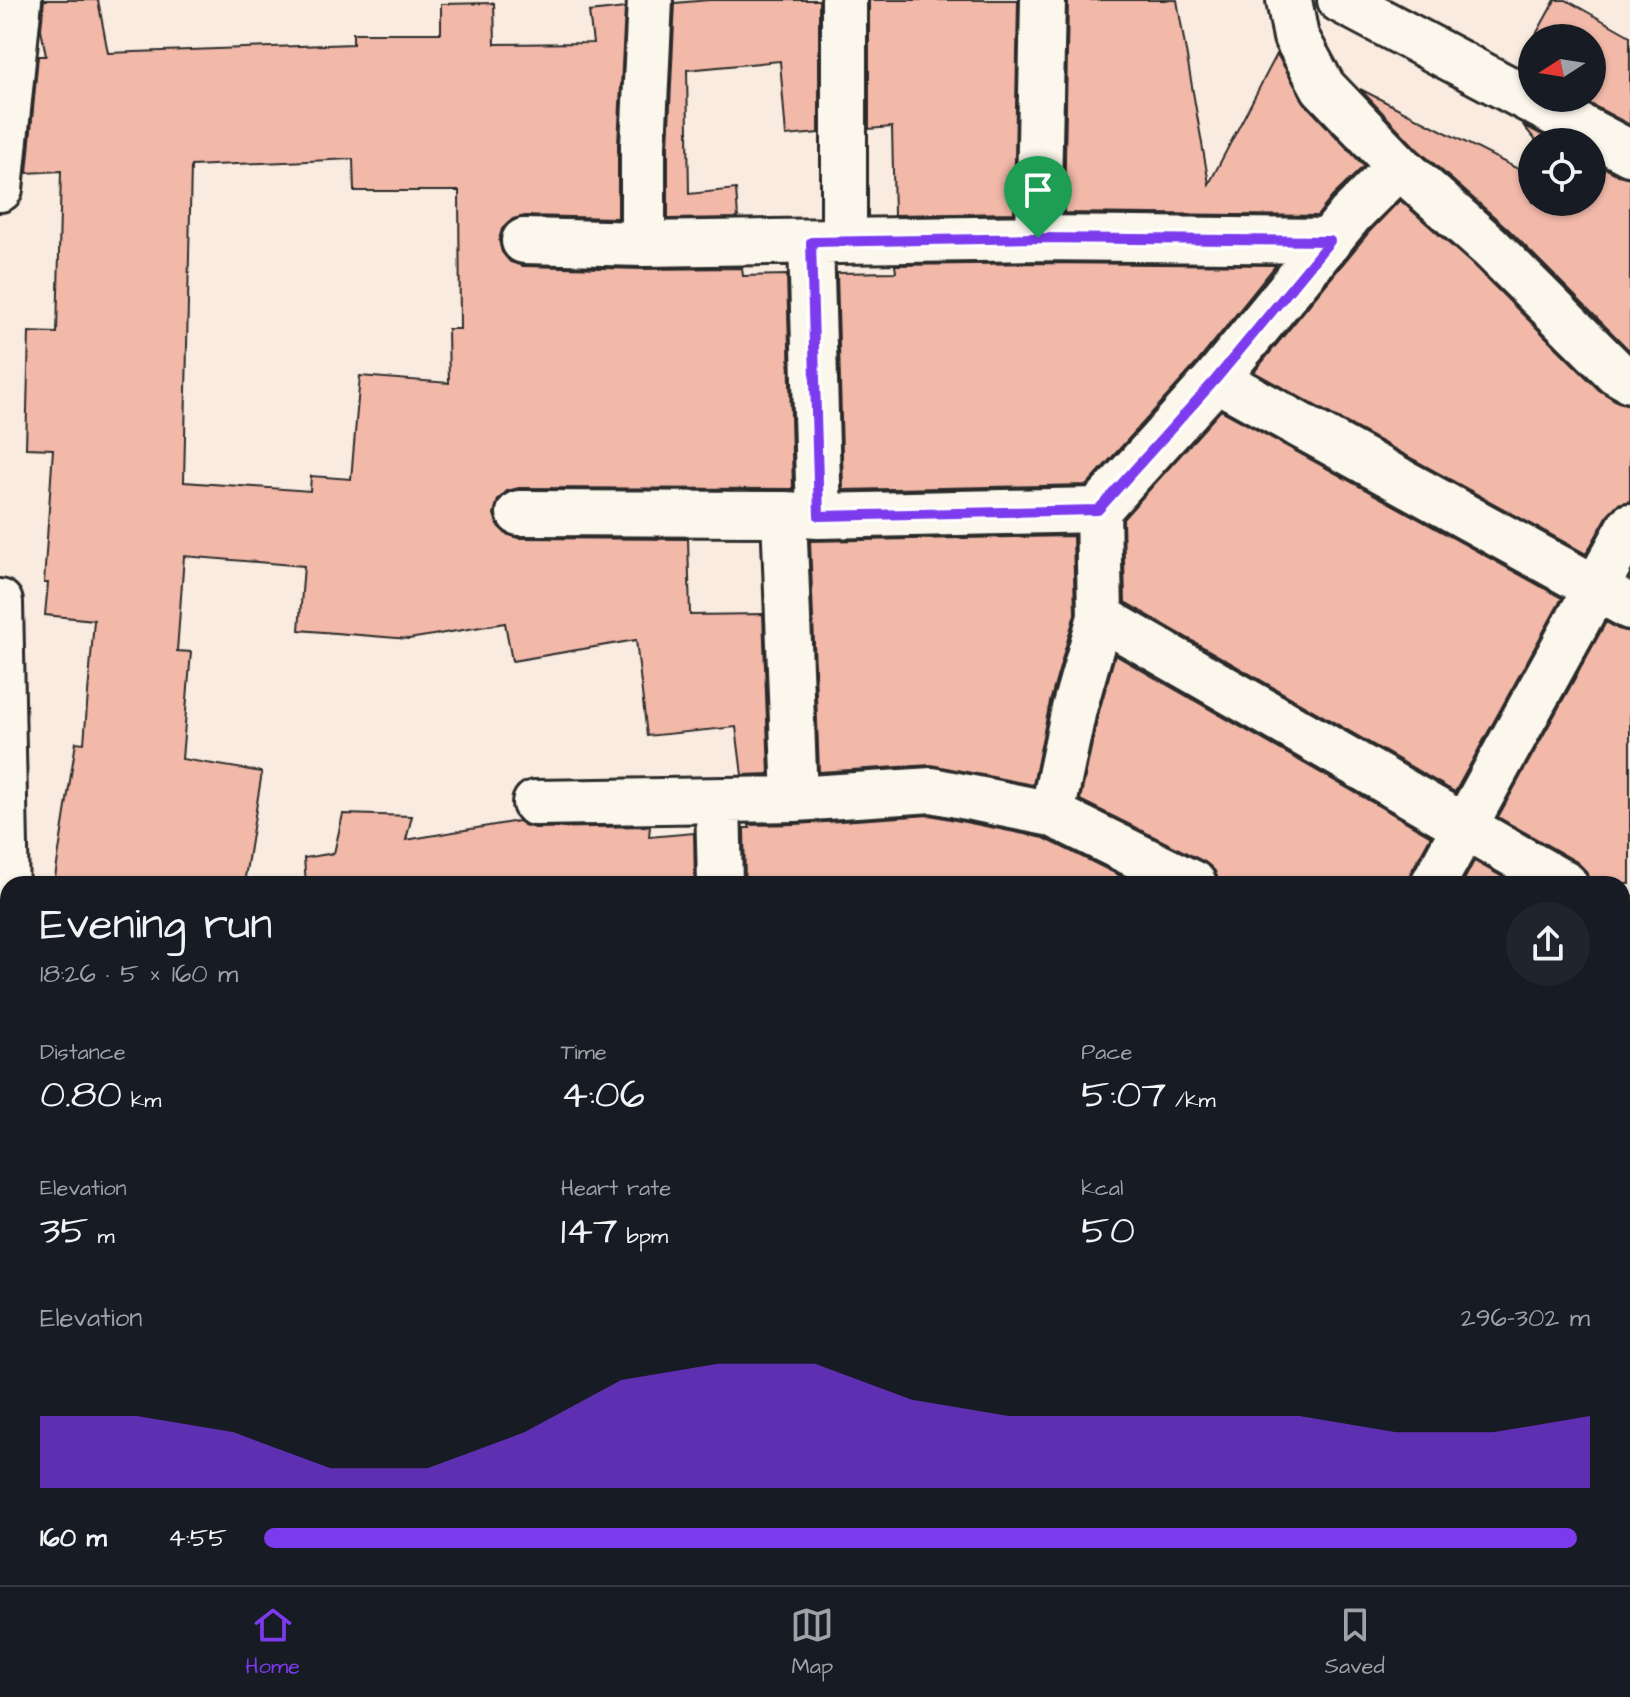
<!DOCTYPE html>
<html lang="en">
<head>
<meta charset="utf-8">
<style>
  :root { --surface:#171b24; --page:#20242c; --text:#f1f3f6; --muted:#9ea1a6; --line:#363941; --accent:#7c3aed }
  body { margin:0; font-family:"Architects Daughter",sans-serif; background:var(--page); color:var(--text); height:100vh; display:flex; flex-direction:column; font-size:30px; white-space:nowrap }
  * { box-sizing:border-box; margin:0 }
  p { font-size:26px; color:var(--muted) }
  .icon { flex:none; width:44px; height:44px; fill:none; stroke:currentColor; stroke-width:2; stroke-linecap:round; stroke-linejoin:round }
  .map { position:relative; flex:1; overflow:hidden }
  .drawer { position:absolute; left:0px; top:876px; width:1630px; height:710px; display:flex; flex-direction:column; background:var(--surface); border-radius:24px 24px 0 0; box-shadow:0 2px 6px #0004 }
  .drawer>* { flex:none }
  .needle { width:52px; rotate:258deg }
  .tools { position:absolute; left:1518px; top:24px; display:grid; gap:16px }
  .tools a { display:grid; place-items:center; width:88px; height:88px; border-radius:50%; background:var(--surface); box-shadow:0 2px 6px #0004; font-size:40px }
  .pin { position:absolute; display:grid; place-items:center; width:68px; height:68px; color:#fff; margin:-82px -34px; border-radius:50% 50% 50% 0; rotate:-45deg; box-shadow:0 0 8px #0007 }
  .pin .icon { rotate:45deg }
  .round { display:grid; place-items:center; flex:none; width:84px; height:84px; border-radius:42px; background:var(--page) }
  .head { display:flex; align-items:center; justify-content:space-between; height:136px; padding:0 40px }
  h1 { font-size:44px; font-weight:600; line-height:60px }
  .stats { display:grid; grid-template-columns:repeat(3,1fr); gap:12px; height:136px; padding:8px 40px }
  .stats div { display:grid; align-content:center }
  .stats b { font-size:40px; font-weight:600 }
  .stats small { font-size:22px; font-weight:400 }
  .stats p { font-size:22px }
  .chart { height:224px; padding:16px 40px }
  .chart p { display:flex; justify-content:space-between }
  .chart svg { width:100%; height:144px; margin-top:8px; fill:var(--accent); opacity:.7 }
  ul { padding:0 40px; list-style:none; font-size:26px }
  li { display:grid; grid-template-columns:128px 96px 1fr; align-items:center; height:60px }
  li i { height:20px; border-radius:10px; background:var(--accent) }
  .tabs { display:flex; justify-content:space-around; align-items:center; height:112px; border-top:2px solid var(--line); background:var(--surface); font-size:22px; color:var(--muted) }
  .tabs a { display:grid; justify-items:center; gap:4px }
  .tabs .selected { color:var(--accent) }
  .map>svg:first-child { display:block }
  .building { fill:#f2b9a9; stroke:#2b2b2b; stroke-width:2; fill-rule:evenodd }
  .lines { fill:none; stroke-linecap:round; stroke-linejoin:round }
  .minor-casing { stroke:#2b2b2b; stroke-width:50 }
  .major-casing { stroke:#2b2b2b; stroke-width:50 }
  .minor { stroke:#fbf7ec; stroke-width:44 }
  .major { stroke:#fbf7ec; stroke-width:44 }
  .route-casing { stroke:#fff; stroke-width:16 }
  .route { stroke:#7c3aed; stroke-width:10 }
</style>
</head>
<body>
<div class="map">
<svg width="1630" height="1585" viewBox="0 0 1630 1585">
  <rect width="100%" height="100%" fill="#f9ebdf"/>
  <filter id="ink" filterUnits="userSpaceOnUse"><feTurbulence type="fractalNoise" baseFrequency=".0125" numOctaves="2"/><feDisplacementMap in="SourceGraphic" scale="16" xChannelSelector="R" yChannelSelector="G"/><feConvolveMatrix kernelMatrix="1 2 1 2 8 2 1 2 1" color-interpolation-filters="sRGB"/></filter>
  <g filter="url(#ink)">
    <path class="building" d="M 44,0 L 98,0 L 108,53 L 353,44 L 353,33 L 441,33 L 441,4 L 494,3 L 495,44 L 593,43 L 589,12 L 625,8 L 618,144 L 618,218 L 525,216 L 513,219 L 502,229 L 499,240 L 502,252 L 510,262 L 523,266 L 642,269 L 742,268 L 743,276 L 787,275 L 793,489 L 519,488 L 507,491 L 498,500 L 494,514 L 498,526 L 506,534 L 518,538 L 688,539 L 690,615 L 763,614 L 769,774 L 742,775 L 736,727 L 647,736 L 636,640 L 512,661 L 505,623 L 409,639 L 299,630 L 304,566 L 184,556 L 177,651 L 191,652 L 182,759 L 262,772 L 244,884 L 54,884 L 76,742 L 84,743 L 94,620 L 45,615 L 48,583 L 44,583 L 53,449 L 26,448 L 29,332 L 57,333 L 61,171 L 27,173 L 38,56 L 46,56 L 41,29 ZM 353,159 L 354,191 L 459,191 L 460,329 L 448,329 L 449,383 L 360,376 L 351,479 L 311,476 L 310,491 L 184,482 L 191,166 Z
      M 709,0 L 819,0 L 819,133 L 786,136 L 780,61 L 687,70 L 689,194 L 736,189 L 738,218 L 668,219 L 668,146 L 675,3 Z
      M 869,0 L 1018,0 L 1014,213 L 894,215 L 892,127 L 869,129 Z
      M 1068,0 L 1177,0 L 1209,184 L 1277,54 L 1305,104 L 1364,166 L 1332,197 L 1317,216 L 1064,213 Z
      M 1555,0 L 1566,0 L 1630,36 L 1630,125 L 1579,98 L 1592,98 L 1592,38 L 1534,38 Z
      M 1532,41 L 1532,73 L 1518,66 Z
      M 1360,89 L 1532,176 L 1532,202 L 1582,202 L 1586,204 L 1584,202 L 1592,202 L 1592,161 L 1618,175 L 1630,178 L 1630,351 L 1507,228 L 1416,148 Z
      M 1523,125 L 1556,142 L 1537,142 Z
      M 1400,200 L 1473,265 L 1599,390 L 1618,402 L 1630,405 L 1630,501 L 1618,504 L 1609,513 L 1586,554 L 1254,372 L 1369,232 Z
      M 1038,263 L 1276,265 L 1197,363 L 1087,485 L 843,490 L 837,273 L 896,272 L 895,265 Z
      M 1221,410 L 1562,598 L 1455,792 L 1125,602 L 1123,519 Z
      M 1073,536 L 1075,614 L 1050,702 L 1033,785 L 931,765 L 819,772 L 810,541 Z
      M 1606,622 L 1618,629 L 1630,632 L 1630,884 L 1590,884 L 1586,871 L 1577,862 L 1498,817 Z
      M 1115,655 L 1431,836 L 1411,872 L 1408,884 L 1219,884 L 1215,871 L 1205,862 L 1080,800 L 1098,715 Z
      M 343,814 L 412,816 L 406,840 L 518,821 L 524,825 L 535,828 L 650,826 L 649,837 L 694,833 L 695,884 L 306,884 L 304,858 L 334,853 Z
      M 930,815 L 1044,838 L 1137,884 L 745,884 L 744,828 L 750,828 L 749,825 L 796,824 Z
      M 1474,861 L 1515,884 L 1462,884 Z"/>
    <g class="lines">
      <defs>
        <path id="minor" d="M 844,0 L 844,241
          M 1289,0 L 1296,37 L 1323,87 L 1399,166 L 1490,247 L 1616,372 L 1630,380
          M 1340,0 L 1630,153
          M 1038,238 L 1043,0
          M 524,241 L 643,244 L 1038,238 L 1330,241
          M 811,242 L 819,516
          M 643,244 L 643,145 L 650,0
          M 1216,379 L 1630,607
          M 519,513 L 784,514 L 819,516 L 1098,510
          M 784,514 L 795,799
          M 1100,617 L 1565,884
          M 718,801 L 720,884
          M 535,803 L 795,799 L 932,790 L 1052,814 L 1194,884
          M 1052,814 L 1074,709 L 1100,617 L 1098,510 L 1216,379 L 1350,215 L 1399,166
          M 1433,884 L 1630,526
          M 1622,917 L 1630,921
          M 1622,1158 L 1630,1142
          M 1622,1225 L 1630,1226
          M 1622,1441 L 1630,1443
          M 753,1585 L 757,1578"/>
        <path id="major" d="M 0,189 L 19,0
          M 0,602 L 8,995
          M 0,1382 L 8,1382
          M 970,1578 L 982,1585
          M 1097,1578 L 1107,1585"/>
      </defs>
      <use href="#minor" class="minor-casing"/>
      <use href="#major" class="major-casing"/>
      <use href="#minor" class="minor"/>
      <use href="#major" class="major"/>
    </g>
  </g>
  <g class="lines" filter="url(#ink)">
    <defs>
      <path id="route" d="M 1038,238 L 1330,241 L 1216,379 L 1098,510 L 819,516 L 811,242 Z"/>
    </defs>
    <use href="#route" class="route-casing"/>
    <use href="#route" class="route"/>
  </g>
</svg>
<div class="tools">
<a><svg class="needle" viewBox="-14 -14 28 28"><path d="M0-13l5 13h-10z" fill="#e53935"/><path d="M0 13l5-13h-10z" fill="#9ea1a6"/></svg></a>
<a><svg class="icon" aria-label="locate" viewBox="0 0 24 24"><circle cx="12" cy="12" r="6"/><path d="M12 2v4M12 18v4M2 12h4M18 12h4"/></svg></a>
</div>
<div class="pin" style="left:1038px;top:238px;background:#1e9e55"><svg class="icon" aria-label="arrive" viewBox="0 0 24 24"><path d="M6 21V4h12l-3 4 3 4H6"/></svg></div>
<section class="drawer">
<div class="head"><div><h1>Evening run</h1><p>18:26 · 5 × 160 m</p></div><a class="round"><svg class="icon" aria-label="share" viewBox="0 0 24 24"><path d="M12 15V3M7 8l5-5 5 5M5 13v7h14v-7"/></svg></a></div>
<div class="stats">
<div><p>Distance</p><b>0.80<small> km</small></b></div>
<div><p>Time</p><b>4:06</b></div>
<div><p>Pace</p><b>5:07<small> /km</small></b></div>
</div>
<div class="stats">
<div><p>Elevation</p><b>35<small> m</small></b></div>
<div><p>Heart rate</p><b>147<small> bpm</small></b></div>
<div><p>kcal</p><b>50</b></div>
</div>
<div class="chart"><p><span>Elevation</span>296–302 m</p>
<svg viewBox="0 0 160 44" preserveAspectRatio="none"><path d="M0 44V22L10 22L20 27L30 38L40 38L50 27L60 11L70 6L80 6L90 17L100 22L110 22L120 22L130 22L140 27L150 27L160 22V44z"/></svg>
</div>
<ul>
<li><b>160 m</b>4:55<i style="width:99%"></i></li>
</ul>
</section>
</div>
<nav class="tabs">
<a class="selected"><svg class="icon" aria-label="home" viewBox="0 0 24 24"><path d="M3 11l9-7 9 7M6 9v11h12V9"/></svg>Home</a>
<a><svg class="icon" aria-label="map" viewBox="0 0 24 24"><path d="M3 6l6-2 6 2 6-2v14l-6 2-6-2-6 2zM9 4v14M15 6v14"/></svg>Map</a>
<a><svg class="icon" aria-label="saved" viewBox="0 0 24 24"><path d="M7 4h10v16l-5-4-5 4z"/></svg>Saved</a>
</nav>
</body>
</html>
